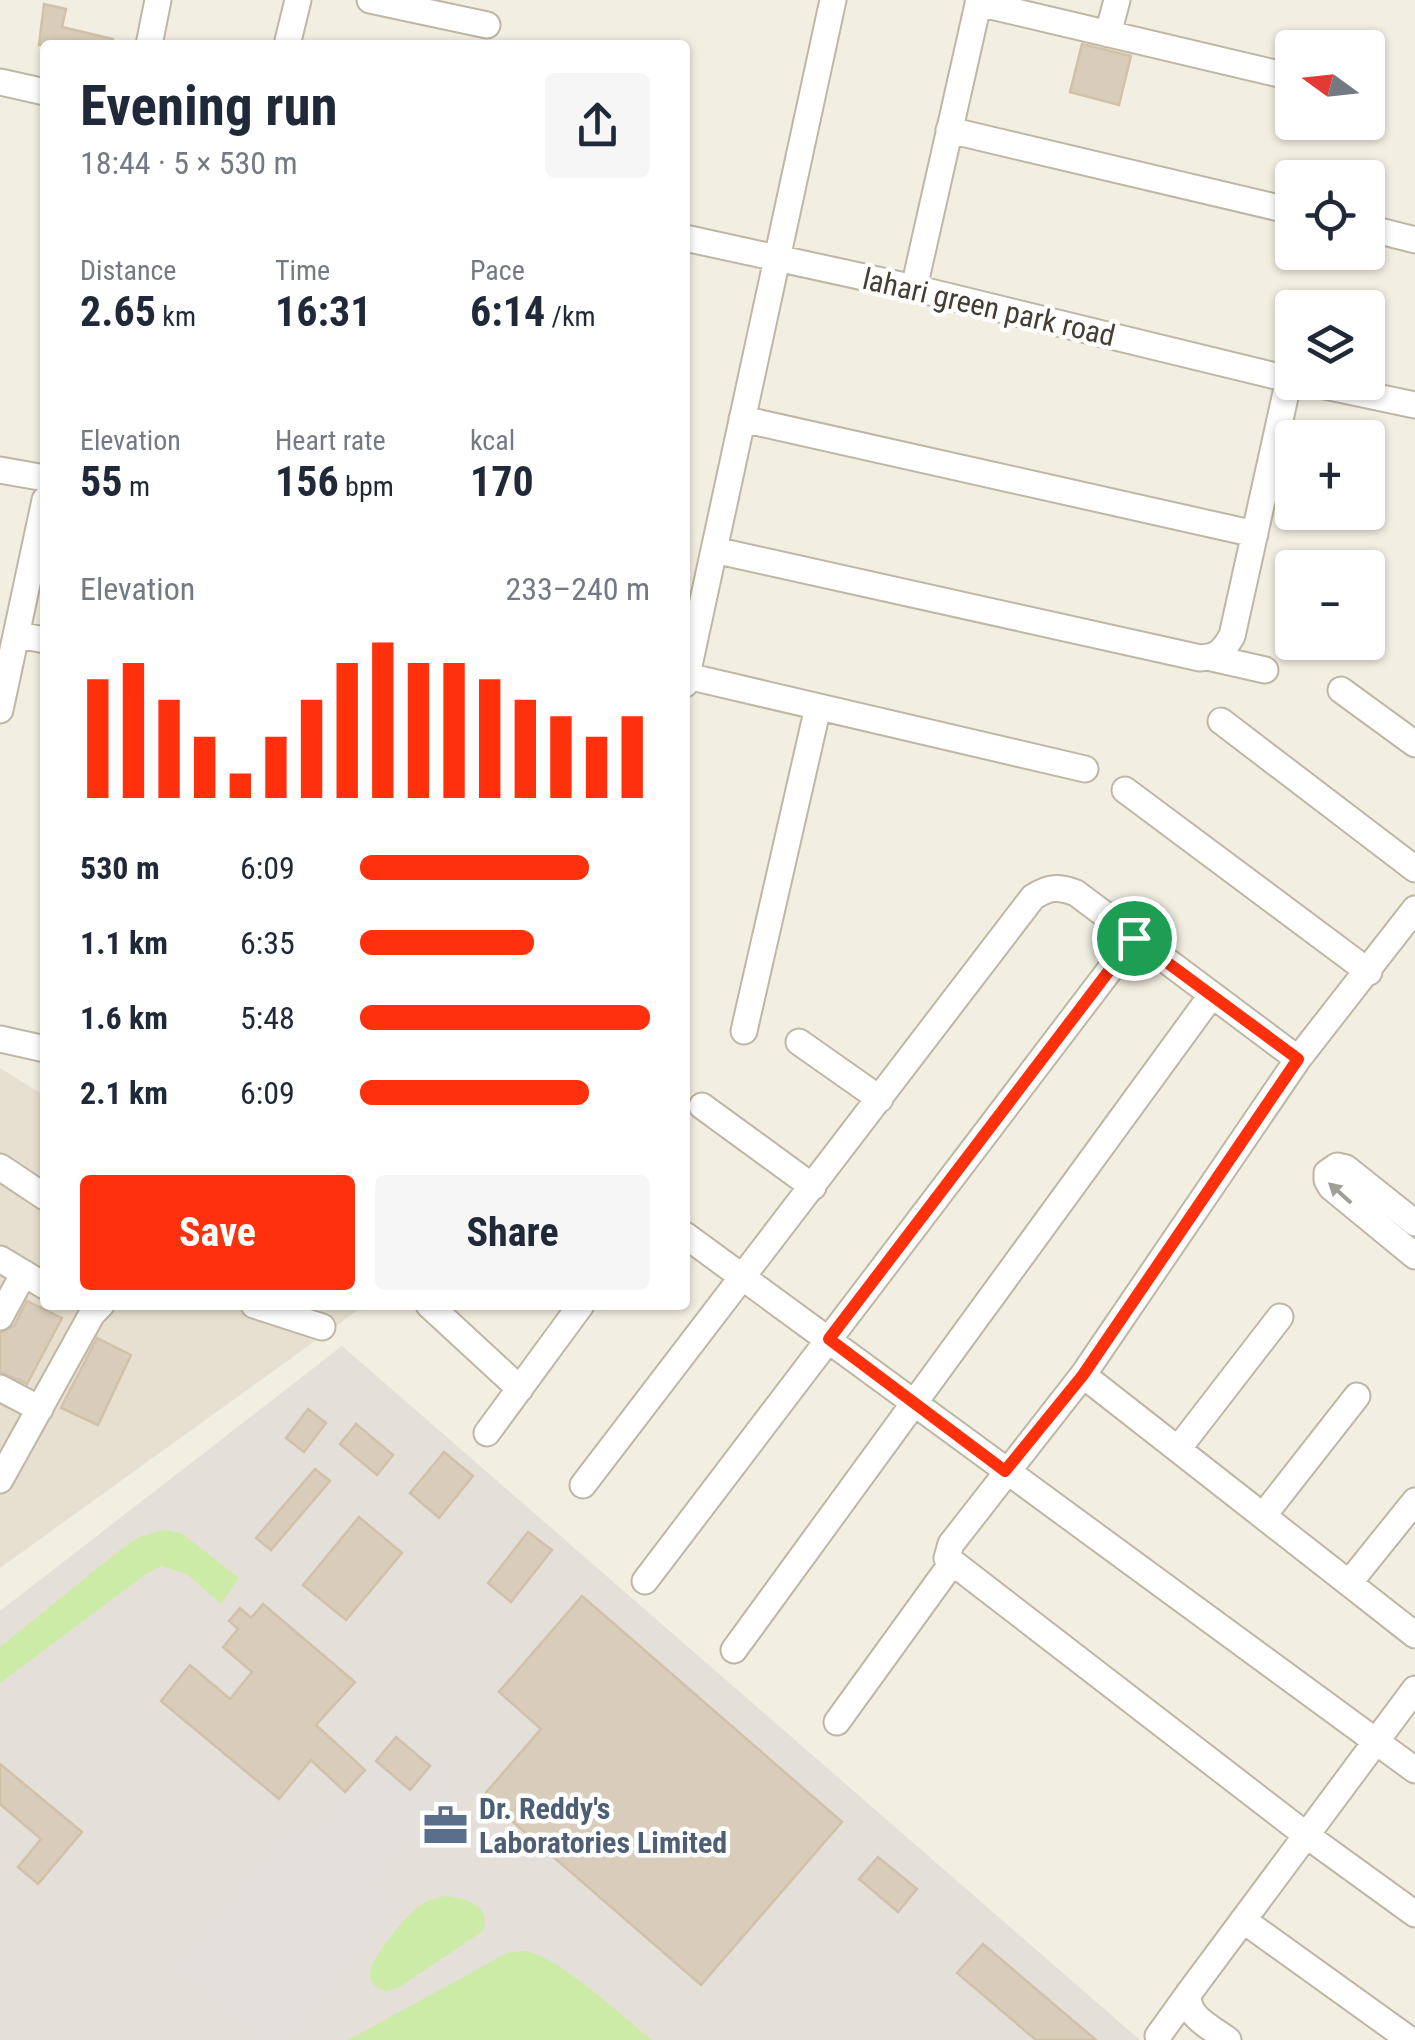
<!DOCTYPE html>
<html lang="en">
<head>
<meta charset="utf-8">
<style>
  :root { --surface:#fff; --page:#f6f6f7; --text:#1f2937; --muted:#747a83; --accent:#ff310d }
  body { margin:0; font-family:"Roboto Condensed",sans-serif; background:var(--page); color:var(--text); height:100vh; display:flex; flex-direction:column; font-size:38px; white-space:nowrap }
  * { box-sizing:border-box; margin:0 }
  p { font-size:32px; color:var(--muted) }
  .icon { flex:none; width:55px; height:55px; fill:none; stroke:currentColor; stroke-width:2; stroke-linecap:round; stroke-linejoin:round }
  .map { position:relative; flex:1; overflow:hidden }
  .panel { position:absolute; left:40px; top:40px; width:650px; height:1270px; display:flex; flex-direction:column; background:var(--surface); border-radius:10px; box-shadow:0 2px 8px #0004 }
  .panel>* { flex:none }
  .needle { width:65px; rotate:285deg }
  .controls { position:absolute; left:1275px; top:30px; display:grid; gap:20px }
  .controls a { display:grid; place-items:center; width:110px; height:110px; border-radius:10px; background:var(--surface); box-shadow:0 2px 8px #0004; font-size:50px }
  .pin { position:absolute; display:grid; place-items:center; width:85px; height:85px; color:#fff; margin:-42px; border:5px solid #fff; border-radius:50%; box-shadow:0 2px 10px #0007 }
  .round { display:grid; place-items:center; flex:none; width:105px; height:105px; border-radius:10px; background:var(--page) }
  .head { display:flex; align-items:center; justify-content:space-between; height:170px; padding:0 40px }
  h1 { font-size:55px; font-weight:700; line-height:75px }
  .metrics { display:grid; grid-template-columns:repeat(3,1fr); gap:15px; height:170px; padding:10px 40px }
  .metrics div { display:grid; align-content:center }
  .metrics b { font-size:42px; font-weight:700 }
  .metrics small { font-size:28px; font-weight:400 }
  .metrics p { font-size:28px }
  .chart { height:280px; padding:20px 40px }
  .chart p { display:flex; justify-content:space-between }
  .chart svg { width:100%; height:180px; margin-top:10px; stroke:var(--accent); stroke-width:6 }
  .primary-button { display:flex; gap:20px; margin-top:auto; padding:20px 40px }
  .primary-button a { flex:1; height:115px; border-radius:10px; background:var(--accent); color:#fff; font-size:40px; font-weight:700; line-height:115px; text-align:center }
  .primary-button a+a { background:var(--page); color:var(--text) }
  ul { padding:0 40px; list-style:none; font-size:32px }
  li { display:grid; grid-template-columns:160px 120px 1fr; align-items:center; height:75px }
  li i { height:25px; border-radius:12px; background:var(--accent) }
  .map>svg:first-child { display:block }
  .residential { fill:#e7e0d0 }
  .industrial { fill:#e4dfd8 }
  .green { fill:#cceba7 }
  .parking { fill:#e3e0db }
  .building { fill:#d8ccba; stroke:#d1c1a9; stroke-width:2.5 }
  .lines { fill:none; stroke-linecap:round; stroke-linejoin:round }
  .minor-casing { stroke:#bfb6a4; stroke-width:29 }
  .minor { stroke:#fff; stroke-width:25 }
  .oneway { fill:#a29e98 }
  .route-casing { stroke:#fff; stroke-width:20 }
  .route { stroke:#ff310d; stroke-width:12 }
  .labels { text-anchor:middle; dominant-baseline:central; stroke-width:9; stroke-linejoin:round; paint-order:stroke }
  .street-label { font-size:30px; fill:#453d32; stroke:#fff }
  .service-label { font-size:30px; font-weight:bold; fill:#4e5e75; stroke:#fff; text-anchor:start }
</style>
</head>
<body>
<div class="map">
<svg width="1415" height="2040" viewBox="0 0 1415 2040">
  <rect width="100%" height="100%" fill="#f3eee2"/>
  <path class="residential" d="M 0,1068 L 45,1096 L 45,1305 L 365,1305 L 0,1568 Z"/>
  <path class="industrial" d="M 342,1346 L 1140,2040 L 0,2040 L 0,1611 Z"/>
  <path class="green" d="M 165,1530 L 181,1533 L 239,1578 L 221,1604 L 187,1574 L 162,1566 L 146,1574 L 0,1683 L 0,1647 L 120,1550 L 139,1537 Z
    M 445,1896 C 466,1898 492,1905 483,1931 L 398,1988 L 385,1991 C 378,1988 370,1985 370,1975 C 369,1959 408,1913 422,1904 C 429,1899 438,1898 445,1896 Z
    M 524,1951 C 556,1954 624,2018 652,2040 L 348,2040 L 507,1953 Z"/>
  <path class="parking" d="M 399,1730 L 458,1777 L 371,1886 L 395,1906 L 289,2040 L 266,2040 L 177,1969 L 292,1824 L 312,1839 Z"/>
  <path class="building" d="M 44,4 L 66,9 L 62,27 L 113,39 L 112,45 L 39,45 Z
    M 1082,44 L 1131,56 L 1119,105 L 1070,92 Z
    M 27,1301 L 62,1318 L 27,1384 L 0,1372 L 0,1333 L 14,1326 Z
    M 97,1338 L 131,1355 L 98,1425 L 61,1408 Z
    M 308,1409 L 326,1423 L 304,1452 L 286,1438 Z
    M 356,1424 L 393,1455 L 377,1475 L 340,1444 Z
    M 444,1452 L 473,1476 L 439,1518 L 410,1493 Z
    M 315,1469 L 330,1481 L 271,1550 L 256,1538 Z
    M 359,1517 L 402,1553 L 346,1620 L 303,1585 Z
    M 528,1532 L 552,1550 L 511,1602 L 488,1583 Z
    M 582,1596 L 842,1822 L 701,1985 L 483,1796 L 541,1729 L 499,1692 Z
    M 263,1604 L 355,1682 L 316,1725 L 365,1770 L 345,1792 L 311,1760 L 279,1799 L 161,1701 L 190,1665 L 230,1699 L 252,1672 L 223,1647 L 238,1629 L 229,1621 L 240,1608 L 251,1618 Z
    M 396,1737 L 430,1766 L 410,1790 L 376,1761 Z
    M 0,1764 L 82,1832 L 38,1884 L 18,1867 L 41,1839 L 0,1804 Z
    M 878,1857 L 917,1889 L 898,1912 L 859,1879 Z
    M 983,1944 L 1096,2040 L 1036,2040 L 957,1973 Z"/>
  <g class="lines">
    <defs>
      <path id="minor" d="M 370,0 L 487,25
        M 978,3 L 1292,77
        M 1108,34 L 1117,0
        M 149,45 L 158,0
        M 287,45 L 298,0
        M 0,82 L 45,92
        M 949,130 L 1292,211
        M 1368,228 L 1415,240
        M 685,238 L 914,288 L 1292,380
        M 914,288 L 979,0
        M 1306,382 L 1415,405
        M 742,419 L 1255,534
        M 0,470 L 45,478
        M 714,550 L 1200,658 C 1218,657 1223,651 1232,636 L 1289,379
        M 18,635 L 45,640
        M 1212,658 L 1265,670
        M 687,676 L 1085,769
        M 685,684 L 833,0
        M 1341,690 L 1415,744
        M 0,710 L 45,500
        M 1221,721 L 1415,869
        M 1125,790 L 1369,972
        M 1415,909 L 1298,1059 L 1083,1375 L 951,1544 L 947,1558 L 1306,1835 L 1415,1914
        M 744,1031 L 818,707
        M 0,1039 L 45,1049
        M 799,1042 L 880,1099
        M 702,1106 L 813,1187
        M 0,1167 L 45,1197
        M 1415,1223 L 1346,1168 L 1337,1166 L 1327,1173 L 1327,1180 L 1331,1187 L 1415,1256
        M 685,1235 L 1415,1770
        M 0,1259 L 45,1286
        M 254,1305 L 322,1327
        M 429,1305 L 520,1389
        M 0,1317 L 24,1273
        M 1083,1375 L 1415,1635
        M 0,1388 L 40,1409
        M 487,1433 L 581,1305
        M 1178,1449 L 1280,1317
        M 0,1480 L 92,1314 L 101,1305
        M 583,1485 L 1033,897 C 1049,887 1058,886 1076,893 L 1298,1059
        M 1263,1516 L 1357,1396
        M 645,1581 L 1134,938
        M 1349,1583 L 1415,1501
        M 734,1650 L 1211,996
        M 837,1722 L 952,1563
        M 1243,1920 L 1410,2040
        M 1158,2036 L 1189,1993
        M 1228,2040 C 1212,2028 1184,2016 1189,1993 L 1415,1689"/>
    </defs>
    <use href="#minor" class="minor-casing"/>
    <use href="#minor" class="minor"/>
  </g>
  <defs><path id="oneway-solid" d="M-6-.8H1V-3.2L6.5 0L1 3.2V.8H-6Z" transform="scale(2.5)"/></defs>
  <use class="oneway" href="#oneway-solid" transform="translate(1340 1193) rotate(-138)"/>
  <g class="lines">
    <defs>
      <path id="route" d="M 1134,938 L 1298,1059 L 1083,1375 L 1005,1471 L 829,1339 Z"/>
    </defs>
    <use href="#route" class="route-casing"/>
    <use href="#route" class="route"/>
  </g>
  <defs>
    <symbol id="office-bare" viewBox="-9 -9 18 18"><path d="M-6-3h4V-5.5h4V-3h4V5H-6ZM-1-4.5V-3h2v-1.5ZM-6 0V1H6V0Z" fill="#5c6f8a" stroke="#fff" stroke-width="2.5" paint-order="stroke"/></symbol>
  </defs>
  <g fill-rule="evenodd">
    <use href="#office-bare" x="414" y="1794" width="63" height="63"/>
  </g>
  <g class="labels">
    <g class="street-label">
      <text transform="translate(989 307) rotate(13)">lahari green park road</text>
    </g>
    <g class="service-label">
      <text x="479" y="1808">Dr. Reddy's<tspan x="479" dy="34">Laboratories Limited</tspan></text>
    </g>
  </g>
</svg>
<div class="controls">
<a><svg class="needle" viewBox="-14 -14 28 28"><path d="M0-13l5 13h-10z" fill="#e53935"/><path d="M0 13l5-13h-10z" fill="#747a83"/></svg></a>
<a><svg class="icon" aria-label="locate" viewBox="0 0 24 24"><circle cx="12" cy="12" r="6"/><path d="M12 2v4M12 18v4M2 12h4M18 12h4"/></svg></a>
<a><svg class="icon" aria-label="layers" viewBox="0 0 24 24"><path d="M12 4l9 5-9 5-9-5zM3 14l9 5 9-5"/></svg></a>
<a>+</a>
<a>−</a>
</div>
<div class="pin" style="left:1134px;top:938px;background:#1e9e55"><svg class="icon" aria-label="arrive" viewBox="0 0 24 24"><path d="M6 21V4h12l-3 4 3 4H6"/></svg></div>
<section class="panel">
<div class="head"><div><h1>Evening run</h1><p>18:44 · 5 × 530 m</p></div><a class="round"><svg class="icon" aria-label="share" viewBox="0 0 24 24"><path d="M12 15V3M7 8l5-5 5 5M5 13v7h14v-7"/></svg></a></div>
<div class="metrics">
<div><p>Distance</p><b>2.65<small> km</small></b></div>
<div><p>Time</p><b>16:31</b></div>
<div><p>Pace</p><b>6:14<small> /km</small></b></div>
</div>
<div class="metrics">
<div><p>Elevation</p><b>55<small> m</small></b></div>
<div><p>Heart rate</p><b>156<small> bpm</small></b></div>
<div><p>kcal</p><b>170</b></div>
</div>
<div class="chart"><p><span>Elevation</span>233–240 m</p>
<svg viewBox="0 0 160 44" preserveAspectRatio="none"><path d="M5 44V15M15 44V11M25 44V20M35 44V29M45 44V38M55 44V29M65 44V20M75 44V11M85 44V6M95 44V11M105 44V11M115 44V15M125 44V20M135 44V24M145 44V29M155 44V24"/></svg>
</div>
<ul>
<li><b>530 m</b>6:09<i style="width:79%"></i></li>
<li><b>1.1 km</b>6:35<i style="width:60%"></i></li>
<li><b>1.6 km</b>5:48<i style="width:100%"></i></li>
<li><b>2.1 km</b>6:09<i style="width:79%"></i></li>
</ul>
<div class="primary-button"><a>Save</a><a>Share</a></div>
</section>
</div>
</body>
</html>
